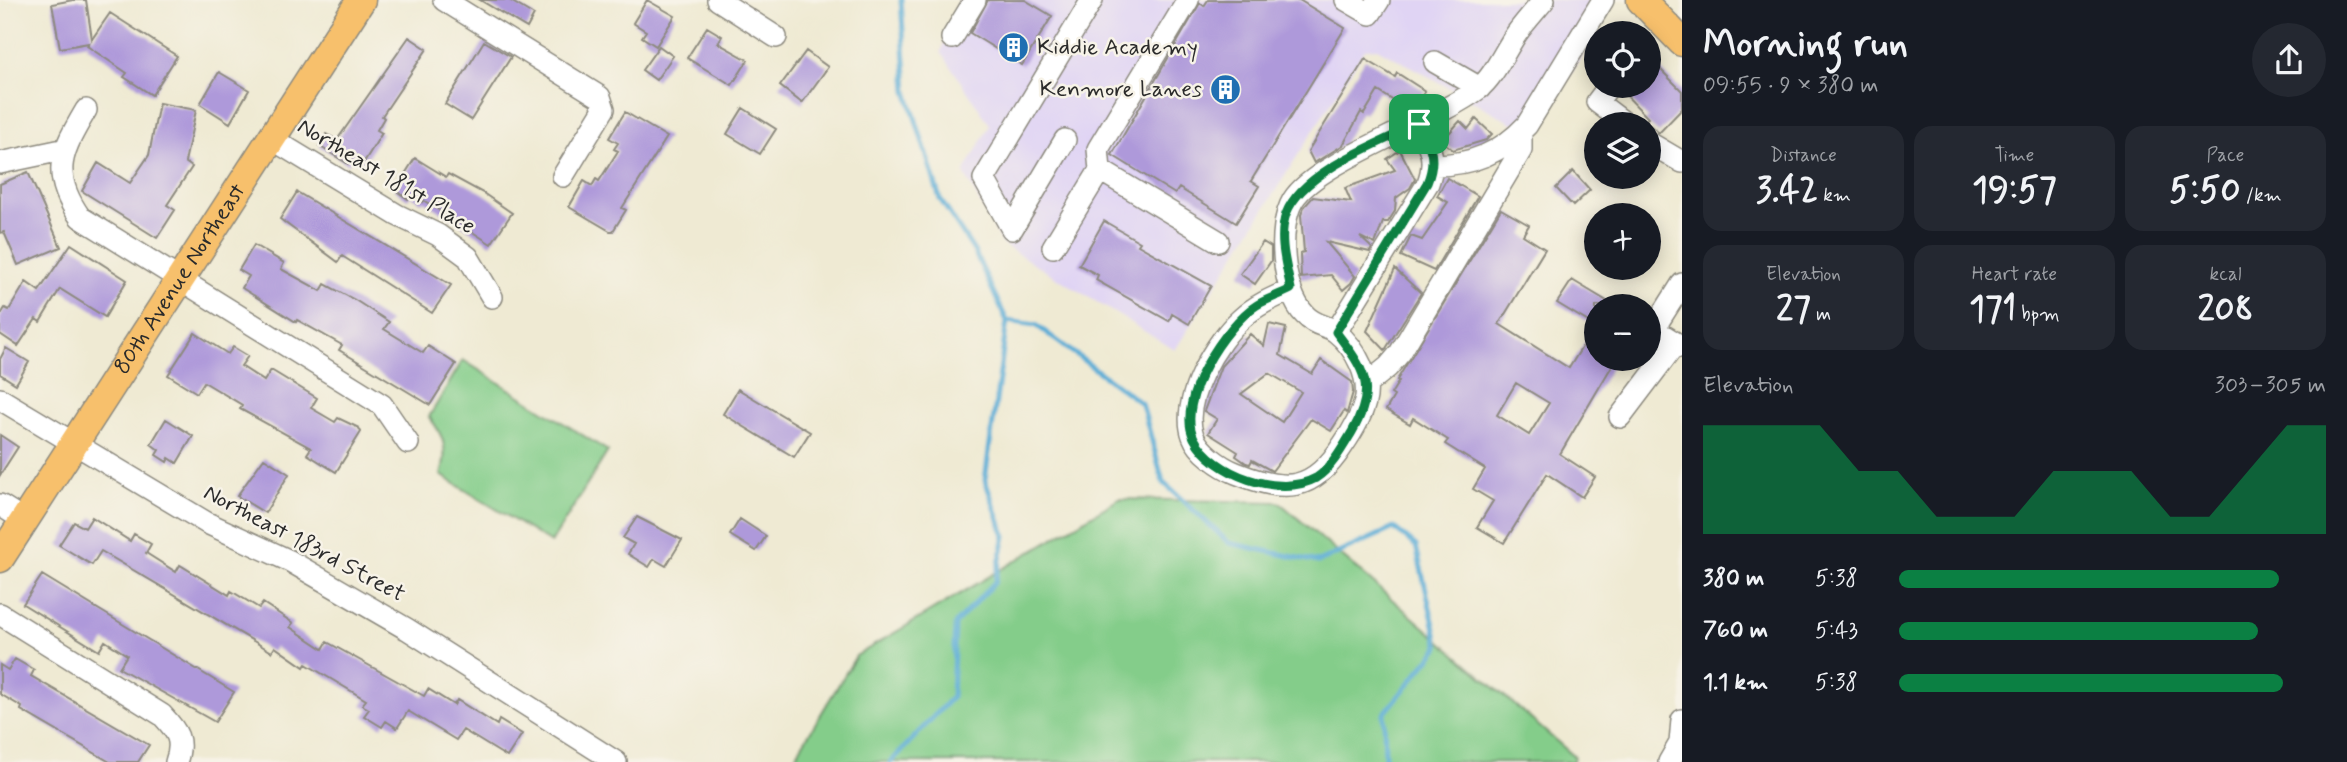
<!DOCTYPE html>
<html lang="en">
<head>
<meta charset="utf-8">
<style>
  :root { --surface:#171b24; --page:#242831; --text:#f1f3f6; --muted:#9ea1a6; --accent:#0b8043 }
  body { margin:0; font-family:Mynerve,sans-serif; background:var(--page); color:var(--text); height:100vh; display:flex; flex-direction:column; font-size:26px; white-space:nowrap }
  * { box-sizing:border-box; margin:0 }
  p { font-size:23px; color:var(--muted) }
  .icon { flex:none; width:38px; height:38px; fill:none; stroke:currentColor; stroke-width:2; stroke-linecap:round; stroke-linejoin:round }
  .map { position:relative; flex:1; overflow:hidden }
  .details { display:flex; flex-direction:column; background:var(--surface); width:665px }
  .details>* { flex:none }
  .tools { position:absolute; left:1584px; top:21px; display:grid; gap:14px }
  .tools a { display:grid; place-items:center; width:77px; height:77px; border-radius:50%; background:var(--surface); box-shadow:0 4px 18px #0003; font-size:35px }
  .pin { position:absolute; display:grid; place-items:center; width:60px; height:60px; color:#fff; margin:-30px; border-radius:14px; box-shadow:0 4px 10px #0006 }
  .round { display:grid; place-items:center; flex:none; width:74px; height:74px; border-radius:37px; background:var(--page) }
  .headline { display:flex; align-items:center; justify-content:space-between; height:119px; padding:0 21px }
  h1 { font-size:38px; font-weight:700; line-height:52px }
  .figures { display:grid; grid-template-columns:repeat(3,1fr); gap:10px; height:119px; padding:7px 21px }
  .figures div { display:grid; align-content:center; border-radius:18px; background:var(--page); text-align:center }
  .figures b { font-size:35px; font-weight:700 }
  .figures small { font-size:19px; font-weight:400 }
  .figures p { font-size:19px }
  .chart { height:196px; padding:14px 21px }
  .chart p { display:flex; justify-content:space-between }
  .chart svg { width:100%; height:126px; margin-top:7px; fill:var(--accent); opacity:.7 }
  ul { padding:0 21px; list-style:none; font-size:23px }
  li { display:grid; grid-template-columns:112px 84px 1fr; align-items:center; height:52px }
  li i { height:18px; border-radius:9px; background:var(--accent) }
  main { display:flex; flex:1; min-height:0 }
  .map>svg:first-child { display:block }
  .built { fill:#e0d4f4 }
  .green { fill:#84cd8a; stroke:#587c5a; stroke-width:2 }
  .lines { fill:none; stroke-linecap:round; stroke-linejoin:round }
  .stream { stroke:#5badd6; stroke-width:5 }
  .building { fill:#ae99da; fill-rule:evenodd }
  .minor-casing { stroke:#8d8a7f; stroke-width:24 }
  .major-casing { stroke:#8d8a7f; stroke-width:31 }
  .minor { stroke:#fff; stroke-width:21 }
  .major { stroke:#f7c06c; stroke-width:28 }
  .route-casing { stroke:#fff; stroke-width:14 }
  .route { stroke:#0b8043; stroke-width:9 }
  .labels { text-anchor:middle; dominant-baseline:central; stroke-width:5; stroke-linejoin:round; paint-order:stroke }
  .poi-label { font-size:23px; fill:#2b2b2b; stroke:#f7f3e8; text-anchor:start }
  .street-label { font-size:23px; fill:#2b2b2b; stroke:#f7f3e8 }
</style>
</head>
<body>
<main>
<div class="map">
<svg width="1682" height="762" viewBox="0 0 1682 762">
  <rect width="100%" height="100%" fill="#f7f3e8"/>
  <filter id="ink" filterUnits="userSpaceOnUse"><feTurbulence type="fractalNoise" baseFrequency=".0143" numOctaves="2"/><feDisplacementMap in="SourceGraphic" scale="14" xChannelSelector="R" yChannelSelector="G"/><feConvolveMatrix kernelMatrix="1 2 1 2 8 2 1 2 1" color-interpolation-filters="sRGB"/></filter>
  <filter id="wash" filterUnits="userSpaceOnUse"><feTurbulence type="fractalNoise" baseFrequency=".00686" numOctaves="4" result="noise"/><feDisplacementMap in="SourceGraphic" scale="28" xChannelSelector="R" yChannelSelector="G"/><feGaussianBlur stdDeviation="1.57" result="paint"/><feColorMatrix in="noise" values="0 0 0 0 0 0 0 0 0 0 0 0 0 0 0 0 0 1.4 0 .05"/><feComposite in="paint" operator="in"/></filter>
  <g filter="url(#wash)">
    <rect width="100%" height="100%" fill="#efead3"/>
    <path class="built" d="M 959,0 L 1612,0 L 1614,2 L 1534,135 L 1377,48 L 1365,49 L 1175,350 L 1002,244 L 964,173 L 990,125 L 941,52 Z"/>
    <path class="green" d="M 463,360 L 608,451 L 551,543 L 441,475 C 448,451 445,436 429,417 Z
      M 1119,499 L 1279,502 L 1575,757 L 1573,762 L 792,762 L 856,656 Z"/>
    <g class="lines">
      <path class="stream" d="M 1007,321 L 1036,325 L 1142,404 L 1163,482 L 1229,543 L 1318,562 L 1394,528 L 1416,546 L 1439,647 L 1384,714 L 1385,762
        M 891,762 L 952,697 L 955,624 L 995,582 L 1005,536 L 985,480 L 1007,321 L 974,251 L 940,199 L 907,91 L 901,0"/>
    </g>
    <g id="blocks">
      <path class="building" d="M 73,0 L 86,0 L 92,39 L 110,13 L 177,56 L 152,95 L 124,77 L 127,73 L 87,46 L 89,43 L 60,48 L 52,4 Z
        M 480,0 L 509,0 L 534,15 L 527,28 Z
        M 647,0 L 675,16 L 656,46 L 642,37 L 646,31 L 633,23 Z
        M 988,0 L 1025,0 L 1052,16 L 1022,65 L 970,33 Z
        M 1208,0 L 1299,0 L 1345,28 L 1251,181 L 1259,186 L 1236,223 L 1179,188 L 1175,194 L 1112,155 L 1200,3 L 1204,6 Z
        M 707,27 L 722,36 L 718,43 L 748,60 L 732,85 L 687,58 Z
        M 409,37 L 427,49 L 382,116 L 384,118 L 377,130 L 382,133 L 364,162 L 354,155 L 348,164 L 319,146 L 326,134 L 337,140 Z
        M 484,41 L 511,57 L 471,120 L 445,104 Z
        M 659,46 L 673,56 L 656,80 L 642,70 Z
        M 806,51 L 828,67 L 802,103 L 780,86 Z
        M 1648,57 L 1682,91 L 1682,109 L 1659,133 L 1645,121 L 1648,118 L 1621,90 L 1622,86 L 1648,86 Z
        M 1365,59 L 1395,77 L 1397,73 L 1425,91 L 1411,112 L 1378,91 L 1364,114 L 1361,112 L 1343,145 L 1314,163 L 1308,151 Z
        M 219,72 L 249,90 L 230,123 L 200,104 Z
        M 159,103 L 196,110 L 185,162 L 192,167 L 167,205 L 175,210 L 157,238 L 82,191 L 98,163 L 130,183 L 149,155 Z
        M 743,108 L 776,129 L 760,154 L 727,134 Z
        M 625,112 L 667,137 L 622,208 L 626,210 L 613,231 L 610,231 L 569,207 L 584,181 L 592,186 L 596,179 L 599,181 L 618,151 L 614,149 L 618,143 L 609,138 Z
        M 1476,119 L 1492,134 L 1486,140 L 1453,150 L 1442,141 L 1460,121 L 1468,129 Z
        M 1400,150 L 1415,179 L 1410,188 L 1396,198 L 1395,211 L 1388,222 L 1383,222 L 1375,244 L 1360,237 L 1372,248 L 1370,252 L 1326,242 L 1355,276 L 1351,283 L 1343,290 L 1331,275 L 1301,278 L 1300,253 L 1304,252 L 1301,215 L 1304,207 L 1313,197 L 1351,202 L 1345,188 L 1395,170 L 1387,159 Z
        M 415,158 L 446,177 L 448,174 L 483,193 L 512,213 L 491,244 L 423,200 L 422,202 L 410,195 L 408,199 L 395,190 Z
        M 1573,171 L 1590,190 L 1573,206 L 1556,188 Z
        M 28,172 L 61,247 L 18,265 L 4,232 L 0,233 L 0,184 Z
        M 1447,178 L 1478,196 L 1434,271 L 1401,256 L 1411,236 L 1422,240 L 1448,202 L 1437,196 Z
        M 297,192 L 451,285 L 432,313 L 342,256 L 338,262 L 280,219 Z
        M 1501,209 L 1529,225 L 1523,235 L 1545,249 L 1499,324 L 1569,368 L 1595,326 L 1557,303 L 1572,280 L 1615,306 L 1596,306 L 1596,359 L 1616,359 L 1560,454 L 1595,477 L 1582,497 L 1547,474 L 1504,543 L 1477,527 L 1493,501 L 1473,489 L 1485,469 L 1445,444 L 1448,440 L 1413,418 L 1410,424 L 1386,410 L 1394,396 L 1391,394 L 1399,381 L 1397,380 ZM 1516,383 L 1549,403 L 1529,435 L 1497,415 Z
        M 1104,221 L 1140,242 L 1138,245 L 1211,286 L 1189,324 L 1172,314 L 1169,321 L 1096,280 L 1098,275 L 1079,265 Z
        M 1263,242 L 1271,247 L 1271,261 L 1255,284 L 1240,274 Z
        M 71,244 L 127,280 L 105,317 L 60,289 L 40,322 L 36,319 L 18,346 L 0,334 L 0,316 L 5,308 L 9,310 L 26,282 L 39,291 Z
        M 254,245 L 284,263 L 281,269 L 321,291 L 325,284 L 355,300 L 389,322 L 384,329 L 423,353 L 428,346 L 456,364 L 430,405 L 339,350 L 342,345 L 297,320 L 296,322 L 242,288 L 249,276 L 239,270 Z
        M 1395,269 L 1421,293 L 1385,350 L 1367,331 Z
        M 1269,324 L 1286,328 L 1280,355 L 1312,374 L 1321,360 L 1352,382 L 1353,392 L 1347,413 L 1344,411 L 1331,431 L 1311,419 L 1272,471 L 1252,460 L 1250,464 L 1246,463 L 1236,456 L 1238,452 L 1208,433 L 1217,419 L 1204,411 L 1221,366 L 1250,334 L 1264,346 ZM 1269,373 L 1301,392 L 1282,422 L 1241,394 Z
        M 195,333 L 228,354 L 233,347 L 248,356 L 241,366 L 264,381 L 271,370 L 317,398 L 311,408 L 335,422 L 338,418 L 359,428 L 361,432 L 336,472 L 307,454 L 311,448 L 240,409 L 242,405 L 204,382 L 197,393 L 168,375 Z
        M 6,348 L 29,362 L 16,384 L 0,374 L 0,359 Z
        M 738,389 L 810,432 L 794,457 L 723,414 Z
        M 166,419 L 193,436 L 177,463 L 169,458 L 167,462 L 156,455 L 159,450 L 151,444 Z
        M 0,435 L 18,447 L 0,475 Z
        M 264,458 L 289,474 L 265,513 L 237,496 Z
        M 92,517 L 130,541 L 134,534 L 151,544 L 146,553 L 176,572 L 180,565 L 229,595 L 231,591 L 259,608 L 263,603 L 293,623 L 290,627 L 323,649 L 327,642 L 424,696 L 428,689 L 454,705 L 457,700 L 497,725 L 499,720 L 522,734 L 507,757 L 463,730 L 456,740 L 408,711 L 397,728 L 386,721 L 382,727 L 364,716 L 369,709 L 362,705 L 366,700 L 306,664 L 304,667 L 275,647 L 272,652 L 101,551 L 92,565 L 59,545 L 74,522 L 85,528 Z
        M 637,517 L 682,540 L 666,566 L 654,559 L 649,567 L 628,554 L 634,544 L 623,538 Z
        M 740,519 L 766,536 L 756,551 L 730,535 Z
        M 42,575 L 234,692 L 215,722 L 119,668 L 127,655 L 105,641 L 99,651 L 23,604 Z
        M 15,659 L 34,670 L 31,676 L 149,745 L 138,762 L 110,762 L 21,710 L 22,707 L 0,694 L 0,665 L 8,670 Z"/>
    </g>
  </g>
  <g filter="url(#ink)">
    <use href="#blocks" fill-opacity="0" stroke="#8d8a7f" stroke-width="2"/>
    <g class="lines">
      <defs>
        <path id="minor" d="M 444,0 L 600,97 L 604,109 L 563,176
          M 718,0 L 776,37
          M 1346,0 L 1370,14 L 1379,0
          M 952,38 L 975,0
          M 1435,62 L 1480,88
          M 1609,86 L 1597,102 L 1626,124
          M 86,110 C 62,151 49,173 80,217 L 382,405 L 408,443
          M 272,139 L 397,215 L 438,235 L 468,257 L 492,297
          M 1065,140 L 1012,229 L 984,179 L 1092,0
          M 1648,142 L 1682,162
          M 0,163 L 62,150
          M 1434,165 C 1472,165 1501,153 1527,125 L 1603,0
          M 1100,170 L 1218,241
          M 1053,247 L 1100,170 L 1098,149 L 1188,0
          M 1682,284 L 1658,322 L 1658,332 L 1682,347
          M 1291,290 C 1272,298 1256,305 1241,319 C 1216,341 1180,401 1193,436 C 1199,452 1221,467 1236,473 C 1286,493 1313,492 1343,445 C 1352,432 1361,417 1365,402 C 1371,378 1356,348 1336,332 C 1327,325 1315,326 1305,315 C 1282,292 1277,227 1293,200 C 1317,161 1434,122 1478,89 C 1494,77 1505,50 1517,33 C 1525,22 1535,11 1544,0
          M 1336,332 L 1428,183 C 1437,159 1430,147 1419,124
          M 1367,384 L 1388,367 L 1400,353 L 1521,150 L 1521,131
          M 0,399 L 207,523 L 290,561 L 407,629 L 616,762
          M 1620,417 L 1676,343
          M 0,505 L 24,520
          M 0,614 L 162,715 C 177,731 184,740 176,762
          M 1669,762 L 1680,743 L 1682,720"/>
        <g id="major">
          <path d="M 1641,0 L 1682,42"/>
          <path id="s1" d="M 0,558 L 361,0"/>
        </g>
      </defs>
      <use href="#minor" class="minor-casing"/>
      <use href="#major" class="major-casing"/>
      <use href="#minor" class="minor"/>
      <use href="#major" class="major"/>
    </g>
  </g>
  <g class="lines" filter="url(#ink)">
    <defs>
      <path id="route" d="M 1419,124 C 1431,147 1437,159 1427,183 L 1336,332 C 1364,369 1378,387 1352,432 C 1343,447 1331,469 1316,478 C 1280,498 1213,475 1194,438 C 1175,401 1226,324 1257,305 C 1267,299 1280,295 1291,289 C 1286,265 1278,238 1286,214 C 1302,171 1380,143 1419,124 Z"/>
    </defs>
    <use href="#route" class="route-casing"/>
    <use href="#route" class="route"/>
  </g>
  <defs>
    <symbol id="building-disc" viewBox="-11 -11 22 22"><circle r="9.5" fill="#1f6fb2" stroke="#f7f3e8"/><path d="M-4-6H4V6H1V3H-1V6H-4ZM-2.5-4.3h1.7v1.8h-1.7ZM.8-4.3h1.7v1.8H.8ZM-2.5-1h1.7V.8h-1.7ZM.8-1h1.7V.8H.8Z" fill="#fff"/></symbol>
  </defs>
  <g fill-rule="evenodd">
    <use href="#building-disc" x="996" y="30" width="35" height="35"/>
    <use href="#building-disc" x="1208" y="72" width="35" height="35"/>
  </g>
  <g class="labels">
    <g class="poi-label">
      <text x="1037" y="48">Kiddie Academy</text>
      <text x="1202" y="90" text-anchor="end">Kenmore Lanes</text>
    </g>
    <g class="street-label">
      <text transform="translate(386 177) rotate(31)">Northeast 181st Place</text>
      <text stroke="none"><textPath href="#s1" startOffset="332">80th Avenue Northeast</textPath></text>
      <text transform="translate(304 544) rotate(28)">Northeast 183rd Street</text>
    </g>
  </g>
</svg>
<div class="tools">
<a><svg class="icon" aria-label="locate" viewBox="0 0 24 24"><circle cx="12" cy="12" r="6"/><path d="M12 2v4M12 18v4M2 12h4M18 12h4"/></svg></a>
<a><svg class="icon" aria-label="layers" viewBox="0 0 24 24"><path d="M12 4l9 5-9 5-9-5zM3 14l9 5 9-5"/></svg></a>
<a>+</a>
<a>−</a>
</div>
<div class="pin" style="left:1419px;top:124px;background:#1e9e55"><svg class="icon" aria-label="arrive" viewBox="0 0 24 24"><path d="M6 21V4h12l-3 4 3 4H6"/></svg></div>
</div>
<section class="details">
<div class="headline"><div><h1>Morning run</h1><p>09:55 · 9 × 380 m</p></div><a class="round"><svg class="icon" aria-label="share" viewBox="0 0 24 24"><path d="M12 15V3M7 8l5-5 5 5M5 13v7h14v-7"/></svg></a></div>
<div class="figures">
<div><p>Distance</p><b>3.42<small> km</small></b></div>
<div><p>Time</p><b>19:57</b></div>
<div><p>Pace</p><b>5:50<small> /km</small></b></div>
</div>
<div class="figures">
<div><p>Elevation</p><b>27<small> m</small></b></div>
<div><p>Heart rate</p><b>171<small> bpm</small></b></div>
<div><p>kcal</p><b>208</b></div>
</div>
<div class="chart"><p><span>Elevation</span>303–305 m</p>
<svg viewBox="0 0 160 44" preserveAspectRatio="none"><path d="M0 44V6L10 6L20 6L30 6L40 22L50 22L60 38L70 38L80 38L90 22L100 22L110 22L120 38L130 38L140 22L150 6L160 6V44z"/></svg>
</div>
<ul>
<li><b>380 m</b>5:38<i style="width:89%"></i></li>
<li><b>760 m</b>5:43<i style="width:84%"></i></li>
<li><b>1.1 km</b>5:38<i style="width:90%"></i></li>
</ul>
</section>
</main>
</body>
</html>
